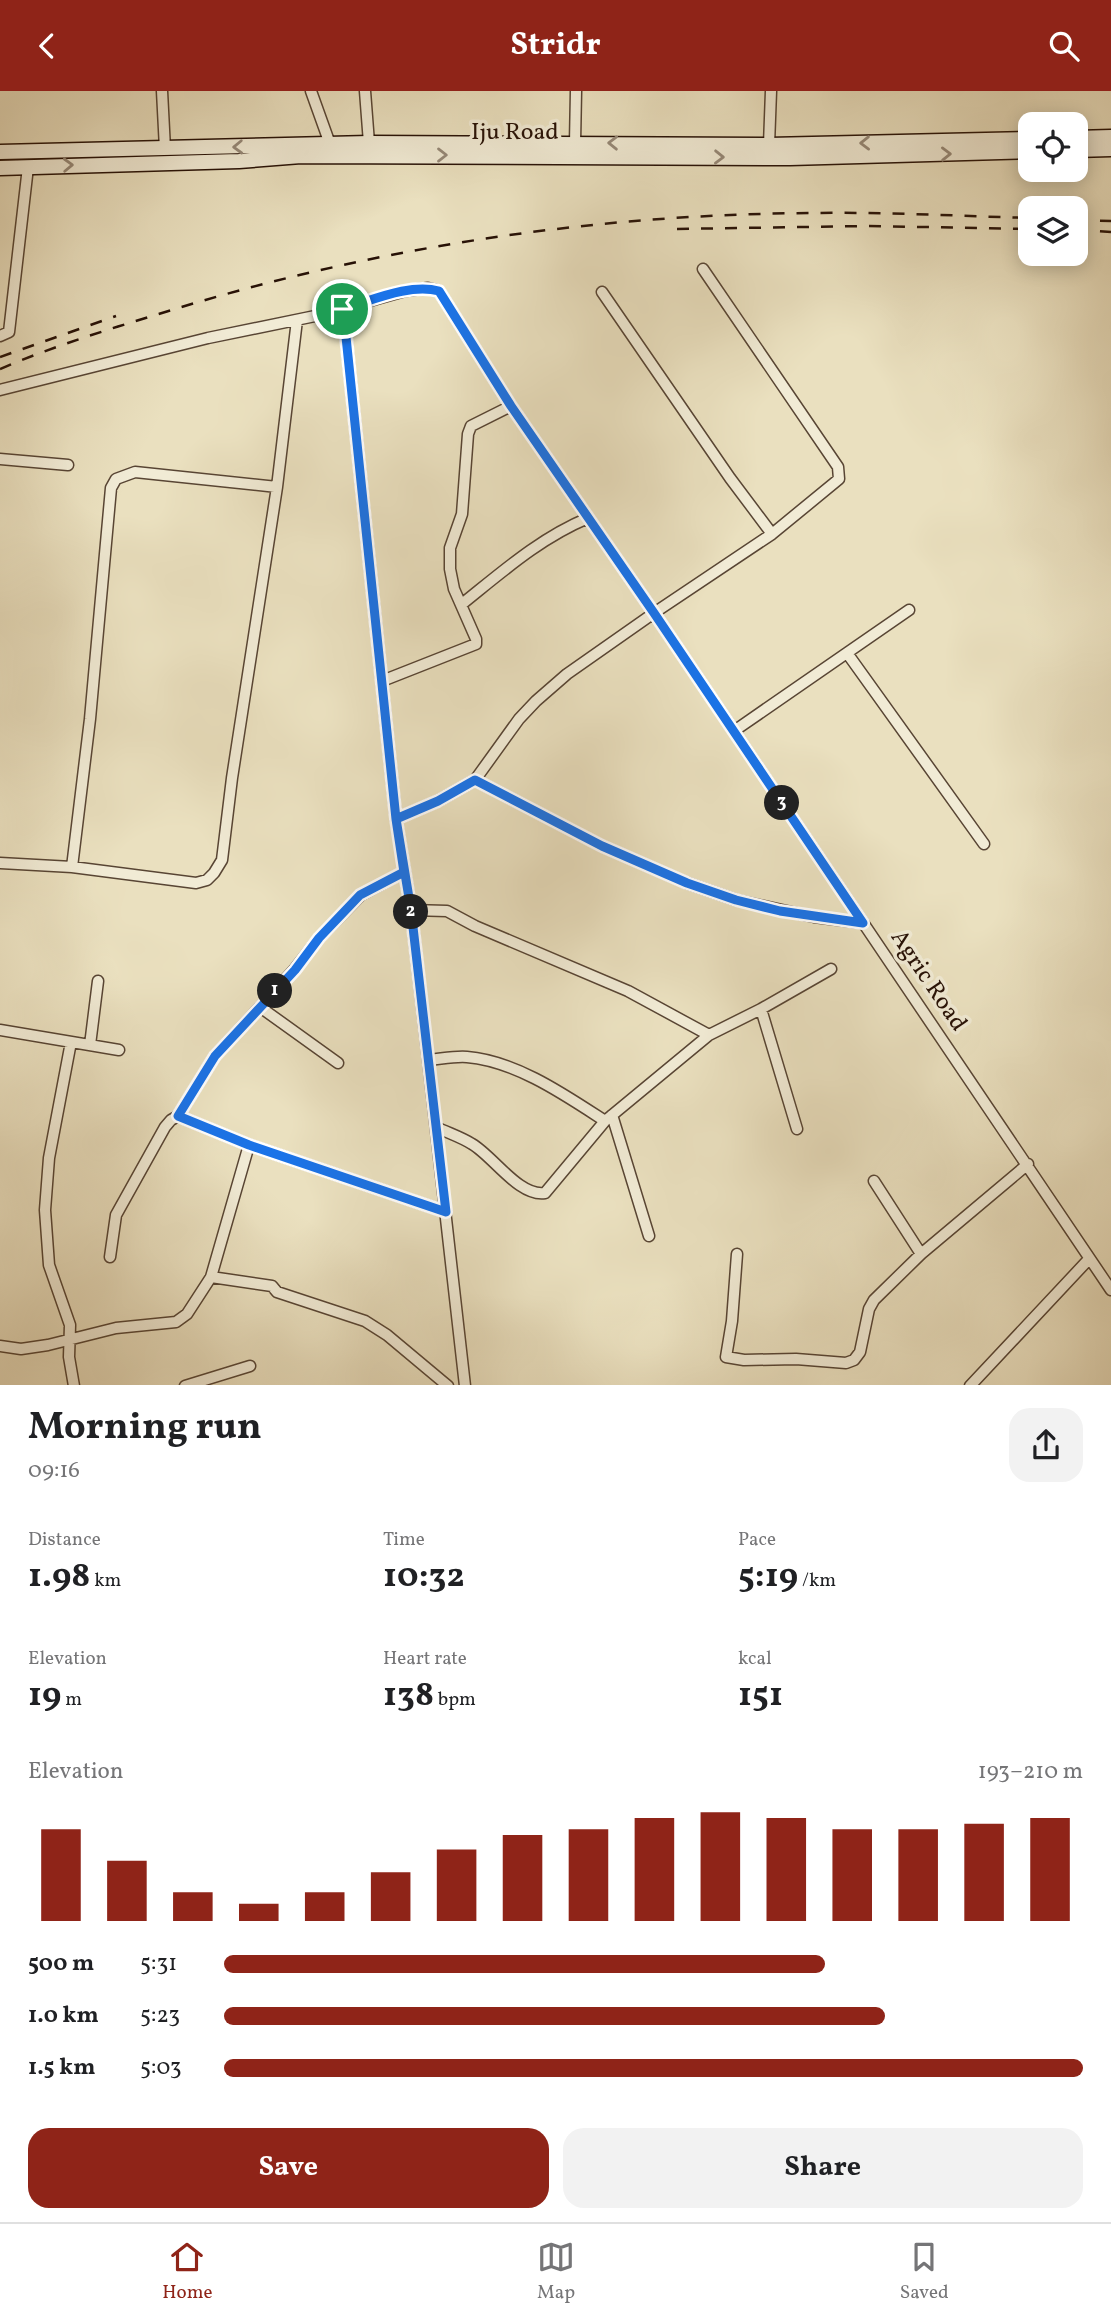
<!DOCTYPE html>
<html lang="en">
<head>
<meta charset="utf-8">
<style>
  :root { --surface:#fff; --page:#f2f2f2; --text:#202124; --muted:#757577; --line:#e0e0e0; --accent:#8f2418 }
  body { margin:0; font-family:Vollkorn,serif; background:var(--page); color:var(--text); height:100vh; display:flex; flex-direction:column; font-size:26px; white-space:nowrap }
  * { box-sizing:border-box; margin:0 }
  p { font-size:23px; color:var(--muted) }
  .icon { flex:none; width:38px; height:38px; fill:none; stroke:currentColor; stroke-width:2; stroke-linecap:round; stroke-linejoin:round }
  .map { position:relative; height:1294px; overflow:hidden }
  .details { display:flex; flex-direction:column; background:var(--surface); flex:1 }
  .details>* { flex:none }
  .fabs { position:absolute; left:1018px; top:21px; display:grid; gap:14px }
  .fabs a { display:grid; place-items:center; width:70px; height:70px; border-radius:14px; background:var(--surface); box-shadow:0 4px 18px #0003; font-size:35px }
  .pin { position:absolute; display:grid; place-items:center; width:60px; height:60px; color:#fff; margin:-30px; border:4px solid #fff; border-radius:50%; box-shadow:0 2px 7px #0007 }
  .km { position:absolute; width:35px; height:35px; margin:-18px; border-radius:50%; background:#222; color:#fff; font-size:19px; line-height:35px; text-align:center }
  .round { display:grid; place-items:center; flex:none; width:74px; height:74px; border-radius:21px; background:var(--page) }
  .summary { display:flex; align-items:center; justify-content:space-between; height:119px; padding:0 28px }
  h1 { font-size:38px; font-weight:700; line-height:52px }
  .figures { display:grid; grid-template-columns:repeat(3,1fr); gap:10px; height:119px; padding:7px 28px }
  .figures div { display:grid; align-content:center }
  .figures b { font-size:35px; font-weight:700 }
  .figures small { font-size:19px; font-weight:400 }
  .figures p { font-size:19px }
  .chart { height:196px; padding:14px 28px }
  .chart p { display:flex; justify-content:space-between }
  .chart svg { width:100%; height:126px; margin-top:7px; stroke:var(--accent); stroke-width:6 }
  .action { display:flex; gap:14px; margin-top:auto; padding:14px 28px }
  .action a { flex:1; height:80px; border-radius:21px; background:var(--accent); color:#fff; font-size:28px; font-weight:700; line-height:80px; text-align:center }
  .action a+a { background:var(--page); color:var(--text) }
  ul { padding:0 28px; list-style:none; font-size:23px }
  li { display:grid; grid-template-columns:112px 84px 1fr; align-items:center; height:52px }
  li i { height:18px; border-radius:9px; background:var(--accent) }
  header { display:flex; justify-content:space-between; align-items:center; height:91px; padding:0 28px; background:var(--accent); color:#fff; font-size:32px; font-weight:700 }
  .menu { display:flex; justify-content:space-around; align-items:center; height:98px; border-top:2px solid var(--line); background:var(--surface); font-size:19px; color:var(--muted) }
  .menu a { display:grid; justify-items:center; gap:4px }
  .menu .current { color:var(--accent) }
  .map>svg:first-child { display:block }
  .lines { fill:none; stroke-linecap:round; stroke-linejoin:round }
  .street-casing { stroke:#584534; stroke-width:13 }
  .secondary-casing { stroke:#271106; stroke-width:17 }
  .street { stroke:#f1ebd5; stroke-width:10 }
  .secondary { stroke:#f1ebd5; stroke-width:14 }
  .rail { stroke:#271106; stroke-width:2.5; stroke-dasharray:12 12; stroke-linecap:butt }
  .oneway { stroke:#968978 }
  .route-casing { stroke:#fff; stroke-width:14 }
  .route { stroke:#1a73e8; stroke-width:9 }
  .labels { text-anchor:middle; dominant-baseline:central; stroke-width:7; stroke-linejoin:round; paint-order:stroke }
  .street-label { font-size:24px; fill:#271106; stroke:#f1ebd5 }
</style>
</head>
<body>
<header><svg class="icon" aria-label="back" viewBox="0 0 24 24"><path d="M15 5l-7 7 7 7"/></svg>Stridr<svg class="icon" aria-label="search" viewBox="0 0 24 24"><circle cx="10" cy="10" r="6"/><path d="M15 15l6 6"/></svg></header>
<div class="map">
<svg width="1111" height="1295" viewBox="0 0 1111 1295">
  <rect width="100%" height="100%" fill="#eae0bf"/>
  <filter id="stains"><feTurbulence type="fractalNoise" baseFrequency=".00286" numOctaves="4"/><feColorMatrix values="0 0 0 0 .2 0 0 0 0 .09 0 0 0 0 .02 0 0 0 .5 -.17"/></filter>
  <radialGradient id="worn" r=".72"><stop offset=".6" stop-color="#630" stop-opacity="0"/><stop offset="1" stop-color="#630" stop-opacity=".3"/></radialGradient>
  <g class="lines">
    <defs>
      <path id="street" d="M 162,0 L 165,58
        M 311,0 L 330,53
        M 365,0 L 369,52
        M 575,52 L 576,0
        M 769,54 L 771,0
        M 602,201 L 730,387 L 772,443
        M 342,218 L 346,246 L 396,728 L 411,819 L 465,1295
        M 0,245 L 9,241 L 28,76
        M 0,299 L 208,247 L 320,224 L 405,200 L 428,197 L 439,200 L 511,315 L 654,522 L 1111,1199
        M 0,368 L 68,374
        M 462,513 C 502,481 540,447 588,427
        M 847,562 L 984,753
        M 382,590 L 476,553 L 476,548 L 454,498 L 450,478 L 450,457 L 462,423 L 468,343 L 471,335 L 511,315
        M 734,640 L 909,519
        M 475,689 L 602,755 L 687,792 L 736,809 L 814,826 L 863,832
        M 396,728 L 438,710 L 475,689 L 519,628 L 536,610 L 567,583 L 654,522 L 772,443 L 839,388 L 838,376 L 703,178
        M 0,772 L 72,776 L 196,792 L 207,789 L 214,782 L 222,769 L 232,687 L 277,396 L 297,229
        M 72,776 L 90,628 L 111,397 L 116,388 L 135,381 L 277,396
        M 411,819 L 447,820 L 475,835 L 628,900 L 709,944
        M 260,916 L 338,972
        M 761,918 L 797,1038
        M 0,939 L 119,959
        M 71,951 L 49,1067 L 45,1119 L 49,1174 L 70,1234 L 69,1266 L 74,1295
        M 90,954 L 98,890
        M 428,969 C 441,968 454,965 467,966 C 516,970 565,1004 605,1030
        M 612,1024 L 649,1145
        M 178,1025 L 249,1054 L 446,1121
        M 436,1036 C 448,1042 461,1046 472,1053 C 493,1065 519,1106 545,1102 L 605,1030 L 709,944 L 761,918 L 831,878
        M 874,1090 L 921,1163
        M 737,1163 L 732,1230 L 726,1266 L 744,1269 L 796,1268 L 846,1272 L 854,1269 L 860,1261 L 869,1218 L 874,1209 L 921,1163 L 1028,1073
        M 110,1166 L 116,1124 L 165,1036 L 171,1029 L 178,1025 L 215,965 L 294,879 L 319,847 L 361,804 L 404,781
        M 211,1186 L 272,1195 L 277,1201 L 365,1230 L 387,1244 L 448,1295
        M 0,1255 L 21,1258 L 48,1254 L 116,1237 L 176,1231 L 187,1223 L 211,1186 L 249,1054
        M 185,1295 L 250,1275
        M 970,1295 L 1089,1168"/>
      <path id="secondary" d="M 1076,47 L 1111,46
        M 1076,59 L 1111,58
        M 0,61 L 369,52 L 769,54 L 1031,48
        M 0,77 L 239,70 L 301,65 L 790,67 L 1031,60"/>
    </defs>
    <use href="#street" class="street-casing"/>
    <use href="#secondary" class="secondary-casing"/>
    <use href="#street" class="street"/>
    <use href="#secondary" class="secondary"/>
    <path class="rail" d="M 1076,129 L 1111,130
      M 677,138 L 868,135 L 1031,138
      M 1076,139 L 1111,141
      M 0,266 L 116,225
      M 0,278 C 56,254 116,236 175,218 C 381,155 599,123 814,122 C 887,121 959,125 1031,127"/>
  </g>
  <defs><path id="oneway-chevron" d="M-2-3.5L2.5 0L-2 3.5" fill="none" stroke-width="1.6" stroke-linecap="round" stroke-linejoin="round" transform="scale(1.75)"/></defs>
  <g class="oneway">
    <use href="#oneway-chevron" transform="translate(613 52) rotate(-179)"/>
    <use href="#oneway-chevron" transform="translate(865 52) rotate(179)"/>
    <use href="#oneway-chevron" transform="translate(238 56) rotate(178)"/>
    <use href="#oneway-chevron" transform="translate(946 63) rotate(-1)"/>
    <use href="#oneway-chevron" transform="translate(442 64)"/>
    <use href="#oneway-chevron" transform="translate(719 66) rotate(1)"/>
    <use href="#oneway-chevron" transform="translate(68 74) rotate(-2)"/>
  </g>
  <g class="lines">
    <defs>
      <path id="route" d="M 342,218 L 346,246 L 396,728 L 404,781 L 360,804 L 319,847 L 295,879 L 215,965 L 178,1025 L 249,1054 L 446,1121 L 411,819 L 396,728 L 438,710 L 475,689 L 602,755 L 687,792 L 736,809 L 780,820 L 863,832 L 654,522 L 511,315 L 439,200 C 409,192 371,210 342,218"/>
    </defs>
    <use href="#route" class="route-casing"/>
    <use href="#route" class="route"/>
  </g>
  <g class="labels">
    <g class="street-label">
      <text x="515" y="42">Iju Road</text>
      <text transform="translate(928 890) rotate(56)">Agric Road</text>
    </g>
  </g>
  <rect width="100%" height="100%" filter="url(#stains)"/>
  <rect width="100%" height="100%" fill="url(#worn)"/>
</svg>
<div class="fabs">
<a><svg class="icon" aria-label="locate" viewBox="0 0 24 24"><circle cx="12" cy="12" r="6"/><path d="M12 2v4M12 18v4M2 12h4M18 12h4"/></svg></a>
<a><svg class="icon" aria-label="layers" viewBox="0 0 24 24"><path d="M12 4l9 5-9 5-9-5zM3 14l9 5 9-5"/></svg></a>
</div>
<div class="pin" style="left:342px;top:218px;background:#1e9e55"><svg class="icon" aria-label="arrive" viewBox="0 0 24 24"><path d="M6 21V4h12l-3 4 3 4H6"/></svg></div>
<b class="km" style="left:275px;top:900px">1</b>
<b class="km" style="left:411px;top:821px">2</b>
<b class="km" style="left:782px;top:712px">3</b>
</div>
<section class="details">
<div class="summary"><div><h1>Morning run</h1><p>09:16</p></div><a class="round"><svg class="icon" aria-label="share" viewBox="0 0 24 24"><path d="M12 15V3M7 8l5-5 5 5M5 13v7h14v-7"/></svg></a></div>
<div class="figures">
<div><p>Distance</p><b>1.98<small> km</small></b></div>
<div><p>Time</p><b>10:32</b></div>
<div><p>Pace</p><b>5:19<small> /km</small></b></div>
</div>
<div class="figures">
<div><p>Elevation</p><b>19<small> m</small></b></div>
<div><p>Heart rate</p><b>138<small> bpm</small></b></div>
<div><p>kcal</p><b>151</b></div>
</div>
<div class="chart"><p><span>Elevation</span>193–210 m</p>
<svg viewBox="0 0 160 44" preserveAspectRatio="none"><path d="M5 44V12M15 44V23M25 44V34M35 44V38M45 44V34M55 44V27M65 44V19M75 44V14M85 44V12M95 44V8M105 44V6M115 44V8M125 44V12M135 44V12M145 44V10M155 44V8"/></svg>
</div>
<ul>
<li><b>500 m</b>5:31<i style="width:70%"></i></li>
<li><b>1.0 km</b>5:23<i style="width:77%"></i></li>
<li><b>1.5 km</b>5:03<i style="width:100%"></i></li>
</ul>
<div class="action"><a>Save</a><a>Share</a></div>
</section>
<nav class="menu">
<a class="current"><svg class="icon" aria-label="home" viewBox="0 0 24 24"><path d="M3 11l9-7 9 7M6 9v11h12V9"/></svg>Home</a>
<a><svg class="icon" aria-label="map" viewBox="0 0 24 24"><path d="M3 6l6-2 6 2 6-2v14l-6 2-6-2-6 2zM9 4v14M15 6v14"/></svg>Map</a>
<a><svg class="icon" aria-label="saved" viewBox="0 0 24 24"><path d="M7 4h10v16l-5-4-5 4z"/></svg>Saved</a>
</nav>
</body>
</html>
